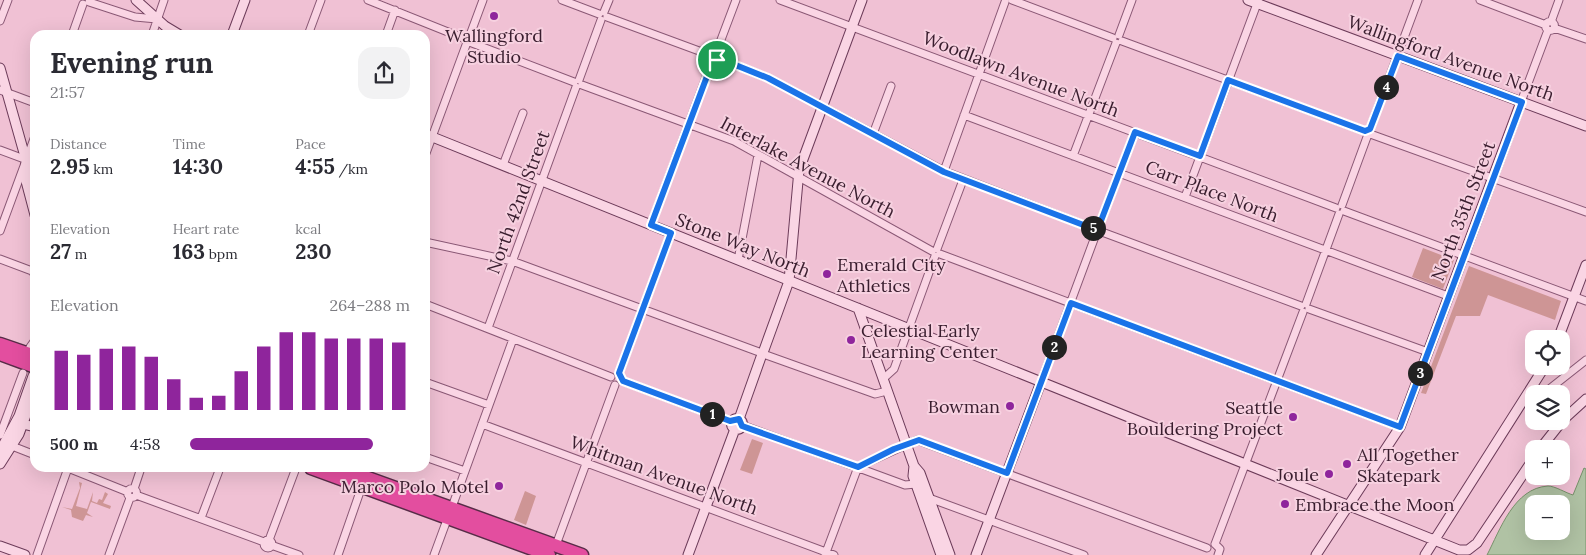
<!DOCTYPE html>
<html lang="en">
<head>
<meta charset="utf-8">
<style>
  :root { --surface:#fff; --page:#f2f2f3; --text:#2b2b33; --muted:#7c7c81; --accent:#8f259c }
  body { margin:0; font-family:Lora,serif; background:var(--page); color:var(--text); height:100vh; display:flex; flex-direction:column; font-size:19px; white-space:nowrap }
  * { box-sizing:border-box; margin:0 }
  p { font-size:16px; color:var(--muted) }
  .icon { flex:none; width:28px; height:28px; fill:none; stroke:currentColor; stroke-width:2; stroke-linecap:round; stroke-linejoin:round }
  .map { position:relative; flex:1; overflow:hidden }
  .side { position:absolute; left:30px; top:30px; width:400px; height:442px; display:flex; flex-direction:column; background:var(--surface); border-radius:15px; box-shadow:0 5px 20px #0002 }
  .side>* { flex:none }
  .fabs { position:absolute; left:1525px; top:330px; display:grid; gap:10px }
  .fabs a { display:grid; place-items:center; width:45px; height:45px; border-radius:10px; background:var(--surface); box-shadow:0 5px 20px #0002; font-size:25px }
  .pin { position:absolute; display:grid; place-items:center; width:42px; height:42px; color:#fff; margin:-21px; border:2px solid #fff; border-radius:50%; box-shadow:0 1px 5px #0007 }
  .km { position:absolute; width:25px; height:25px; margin:-12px; border-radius:50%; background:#222; color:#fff; font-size:14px; line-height:25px; text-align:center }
  .round { display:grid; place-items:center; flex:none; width:52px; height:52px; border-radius:15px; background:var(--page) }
  .summary { display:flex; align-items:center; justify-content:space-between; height:85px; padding:0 20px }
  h1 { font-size:28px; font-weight:700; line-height:38px }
  .figures { display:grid; grid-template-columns:repeat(3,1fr); gap:8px; height:85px; padding:5px 20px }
  .figures div { display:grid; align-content:center }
  .figures b { font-size:21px; font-weight:700 }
  .figures small { font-size:14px; font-weight:400 }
  .figures p { font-size:14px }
  .chart { height:140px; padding:10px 20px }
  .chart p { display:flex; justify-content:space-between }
  .chart svg { width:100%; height:90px; margin-top:5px; stroke:var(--accent); stroke-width:6 }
  ul { padding:0 20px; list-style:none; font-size:16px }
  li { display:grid; grid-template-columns:80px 60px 1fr; align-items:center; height:38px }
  li i { height:12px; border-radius:6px; background:var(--accent) }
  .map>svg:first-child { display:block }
  .green { fill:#ce9595 }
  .water { fill:#b0c2a4; stroke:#78916b; fill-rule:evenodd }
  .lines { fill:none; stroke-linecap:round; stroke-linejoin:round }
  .street-casing { stroke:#8a5875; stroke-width:9 }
  .secondary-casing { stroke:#6c3b59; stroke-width:11 }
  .highway-casing { stroke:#582c48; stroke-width:15 }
  .street { stroke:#fad5e4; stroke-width:7 }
  .secondary { stroke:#fad5e4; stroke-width:9 }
  .highway { stroke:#e34e9f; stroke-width:12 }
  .route-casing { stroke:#fff; stroke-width:10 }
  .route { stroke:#1a73e8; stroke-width:6 }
  .poi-dot { fill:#8f259c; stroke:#f7d1e0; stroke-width:2 }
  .labels { text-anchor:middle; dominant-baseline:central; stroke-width:4; stroke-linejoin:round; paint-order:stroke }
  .poi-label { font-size:18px; fill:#391d2e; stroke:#f7d1e0; text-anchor:start }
  .street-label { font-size:18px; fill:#391d2e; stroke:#f7d1e0 }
</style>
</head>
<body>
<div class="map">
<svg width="1586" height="555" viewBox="0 0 1586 555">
  <rect width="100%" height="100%" fill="#f0c1d4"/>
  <path class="green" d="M 1423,248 L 1454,260 L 1443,289 L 1412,277 Z
    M 1469,266 L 1561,301 L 1555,320 L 1488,295 L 1480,316 L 1456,316 L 1426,394 L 1421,393 Z
    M 752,439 L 763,443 L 752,474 L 740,470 Z
    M 79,482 L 82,483 L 76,506 L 87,509 L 93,492 L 92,501 L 97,503 L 99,499 L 102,500 L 105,492 L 108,494 L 103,503 L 111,506 L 110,509 L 91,502 L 87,513 L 93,517 L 86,515 L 83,521 L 72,517 L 71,510 L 62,507 L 72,509 L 80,488 Z
    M 525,491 L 536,496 L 526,525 L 514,520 Z"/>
  <path class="water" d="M 1584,468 L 1586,469 L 1586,555 L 1487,555 C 1500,530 1514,488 1548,486 C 1555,486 1566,493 1573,495 ZM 1534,504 L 1561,504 L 1561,531 L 1534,531 Z"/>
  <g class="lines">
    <defs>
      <path id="street" d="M 368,0 L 463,38
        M 562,0 L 599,14
        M 780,0 L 1336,208
        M 1012,0 L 1113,38
        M 1480,0 L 1546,25
        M 89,2 L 135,17 L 157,19
        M 604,12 L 609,0
        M 607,17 L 710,55
        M 0,21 L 8,0
        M1545.5 26a4.5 4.5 0 1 1 9 0a4.5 4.5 0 1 1-9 0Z
        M 1551,22 L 1559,0
        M 1554,28 L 1586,39
        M 72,35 L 83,4
        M 152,35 L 164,0
        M 308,35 L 321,0
        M 386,35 L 395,10
        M 470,35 L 483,0
        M 1119,35 L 1132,0
        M 1122,41 L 1365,131
        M 472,43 L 574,82
        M 716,53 L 736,0
        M 718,58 L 768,78 L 944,171 L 1094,229
        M 579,80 L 601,20
        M 582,85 L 734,141 L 932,251
        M 0,90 L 35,103
        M 1521,102 L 1548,30
        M 964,115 L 1448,296
        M 1370,129 L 1418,0
        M 873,134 L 891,86
        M 1373,135 L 1586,212
        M 0,150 L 35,163
        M 425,156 L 466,45
        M 1073,156 L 1116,43
        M 503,165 L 523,113
        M 944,171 L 1005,2
        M 1185,197 L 1258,1
        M 1342,205 L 1367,137
        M 1344,211 L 1586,301
        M 651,225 L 712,61
        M 1099,226 L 1135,132
        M 0,231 L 35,136
        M 1102,232 L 1301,306
        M 425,242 L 512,261 L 759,352
        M 937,249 L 963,180
        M 940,254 L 1400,427
        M 0,259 L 32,271 L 35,275
        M 738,260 L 758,155
        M 425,304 L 611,377
        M 1306,304 L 1339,214
        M 1309,309 L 1428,352
        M 488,328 L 576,87
        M 30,347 L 35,340
        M 766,355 L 875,394 L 887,391
        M 619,373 L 671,233
        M 883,379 L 894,369 L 935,256
        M 623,381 L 732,422
        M 425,382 L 489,405
        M 1041,382 L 1096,234
        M 1543,394 L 1586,360
        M 482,424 L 834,555
        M 742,425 L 905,485 L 916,484
        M 0,435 L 23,373
        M 12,446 L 35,455
        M 425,457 L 465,471
        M 68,468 L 128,492
        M127.5 493a4.5 4.5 0 1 1 9 0a4.5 4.5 0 1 1-9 0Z
        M 134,489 L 141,468
        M 136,495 L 264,542
        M 929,498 L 1084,555
        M 452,507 L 513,339
        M 201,518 L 220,468
        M264 544a4 4 0 1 1 8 0a4 4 0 1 1-8 0Z
        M 269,540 L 296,468
        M 1215,544 L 1303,312
        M 1215,544 L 1220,549 L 1218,555
        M 271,545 L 299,555
        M 556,545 L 615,385
        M 37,555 L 68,468
        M 109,555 L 130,498
        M 338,555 L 362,486
        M 434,555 L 448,517
        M 825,555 L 858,467 L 917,440 L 1207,548"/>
      <path id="secondary" d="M 136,0 L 165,26 L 180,35
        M 1248,0 L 1586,126
        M 232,35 L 245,0
        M 0,68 L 26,160 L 35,179
        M 425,134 L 1459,550 L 1468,550 L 1477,543 L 1534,458
        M 26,163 L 26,181 L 35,215
        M 858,308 L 914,466 L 920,473 L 950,555
        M 1558,339 L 1586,265
        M 764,350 L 789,281 L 799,170 L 862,0
        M731.5 424a5.5 5.5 0 1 1 11 0a5.5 5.5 0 1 1-11 0Z
        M 739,419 L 761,357
        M 23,424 L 35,427
        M 1540,449 L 1563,420 L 1586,399
        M 0,451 L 19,416 L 33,376
        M 0,464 L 19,434 L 35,391
        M 914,466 L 913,476 L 941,555
        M 0,546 L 25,555
        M 688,555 L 735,429
        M 976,555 L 1041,382
        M 1316,555 L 1400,427 L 1521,102
        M 1425,555 L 1545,366"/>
      <path id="highway" d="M 0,344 L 35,356
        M 0,354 L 35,367
        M 311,468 L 549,555
        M 340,468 L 582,555"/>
    </defs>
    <use href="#street" class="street-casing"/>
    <use href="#secondary" class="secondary-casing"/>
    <use href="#highway" class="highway-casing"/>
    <use href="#street" class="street"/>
    <use href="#secondary" class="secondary"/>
    <use href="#highway" class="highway"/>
  </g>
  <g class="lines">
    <defs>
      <path id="route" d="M 1398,56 L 1522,102 L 1400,427 L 1071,303 L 1007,473 L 919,440 L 894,449 L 858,467 L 742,426 L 739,419 L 730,421 L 623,381 L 619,373 L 671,233 L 651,225 L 712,63 L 718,58 L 768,78 L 944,172 L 1094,229 L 1099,226 L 1135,132 L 1200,156 L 1228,80 L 1365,131 L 1370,129 Z"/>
    </defs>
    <use href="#route" class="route-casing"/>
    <use href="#route" class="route"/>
  </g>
  <g class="poi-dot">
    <circle cx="494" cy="16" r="5"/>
    <circle cx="827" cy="274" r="5"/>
    <circle cx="851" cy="340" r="5"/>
    <circle cx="1010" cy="406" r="5"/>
    <circle cx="1293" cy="417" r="5"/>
    <circle cx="1347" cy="464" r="5"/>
    <circle cx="1329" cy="474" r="5"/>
    <circle cx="499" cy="486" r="5"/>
    <circle cx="1285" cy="504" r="5"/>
  </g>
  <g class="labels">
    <g class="poi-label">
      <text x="494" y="35" text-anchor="middle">Wallingford<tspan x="494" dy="21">Studio</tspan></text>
      <text x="837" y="264">Emerald City<tspan x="837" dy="21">Athletics</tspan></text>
      <text x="861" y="330">Celestial Early<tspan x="861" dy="21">Learning Center</tspan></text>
      <text x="1000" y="406" text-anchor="end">Bowman</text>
      <text x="1283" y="407" text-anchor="end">Seattle<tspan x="1283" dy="21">Bouldering Project</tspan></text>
      <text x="1357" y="454">All Together<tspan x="1357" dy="21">Skatepark</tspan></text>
      <text x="1319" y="474" text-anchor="end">Joule</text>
      <text x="489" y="486" text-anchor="end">Marco Polo Motel</text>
      <text x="1295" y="504">Embrace the Moon</text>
    </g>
    <g class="street-label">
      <text transform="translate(1451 58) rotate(20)">Wallingford Avenue North</text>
      <text transform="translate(1021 74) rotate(21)">Woodlawn Avenue North</text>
      <text transform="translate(808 167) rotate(28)">Interlake Avenue North</text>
      <text transform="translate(1212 191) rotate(21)">Carr Place North</text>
      <text transform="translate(518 202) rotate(-70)">North 42nd Street</text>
      <text transform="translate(1463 211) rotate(-69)">North 35th Street</text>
      <text transform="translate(743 245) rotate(22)">Stone Way North</text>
      <text transform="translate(664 475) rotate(20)">Whitman Avenue North</text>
    </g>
  </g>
</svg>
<div class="fabs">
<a><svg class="icon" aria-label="locate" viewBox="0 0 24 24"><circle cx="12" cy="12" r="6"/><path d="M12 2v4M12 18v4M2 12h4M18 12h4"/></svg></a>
<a><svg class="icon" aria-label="layers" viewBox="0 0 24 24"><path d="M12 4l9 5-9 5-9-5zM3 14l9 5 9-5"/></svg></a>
<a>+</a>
<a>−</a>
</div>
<div class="pin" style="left:717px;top:60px;background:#1e9e55"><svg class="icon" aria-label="arrive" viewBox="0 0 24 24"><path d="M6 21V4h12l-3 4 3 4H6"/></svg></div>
<b class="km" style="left:712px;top:414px">1</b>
<b class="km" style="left:1054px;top:347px">2</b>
<b class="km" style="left:1420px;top:373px">3</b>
<b class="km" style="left:1386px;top:87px">4</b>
<b class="km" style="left:1093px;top:228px">5</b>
<section class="side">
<div class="summary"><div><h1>Evening run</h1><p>21:57</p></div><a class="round"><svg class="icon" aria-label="share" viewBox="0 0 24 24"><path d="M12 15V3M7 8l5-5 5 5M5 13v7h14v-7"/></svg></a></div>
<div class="figures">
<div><p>Distance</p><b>2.95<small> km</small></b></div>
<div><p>Time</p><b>14:30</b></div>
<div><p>Pace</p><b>4:55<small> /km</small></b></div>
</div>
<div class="figures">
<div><p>Elevation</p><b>27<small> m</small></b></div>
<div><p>Heart rate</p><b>163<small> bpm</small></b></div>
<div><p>kcal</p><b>230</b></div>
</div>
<div class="chart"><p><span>Elevation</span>264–288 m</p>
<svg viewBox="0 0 160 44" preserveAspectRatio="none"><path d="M5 44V15M15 44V17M25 44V14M35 44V13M45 44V18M55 44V29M65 44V38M75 44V37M85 44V25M95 44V13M105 44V6M115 44V6M125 44V9M135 44V9M145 44V9M155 44V11"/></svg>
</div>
<ul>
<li><b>500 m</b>4:58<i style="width:83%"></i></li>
</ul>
</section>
</div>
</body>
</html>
